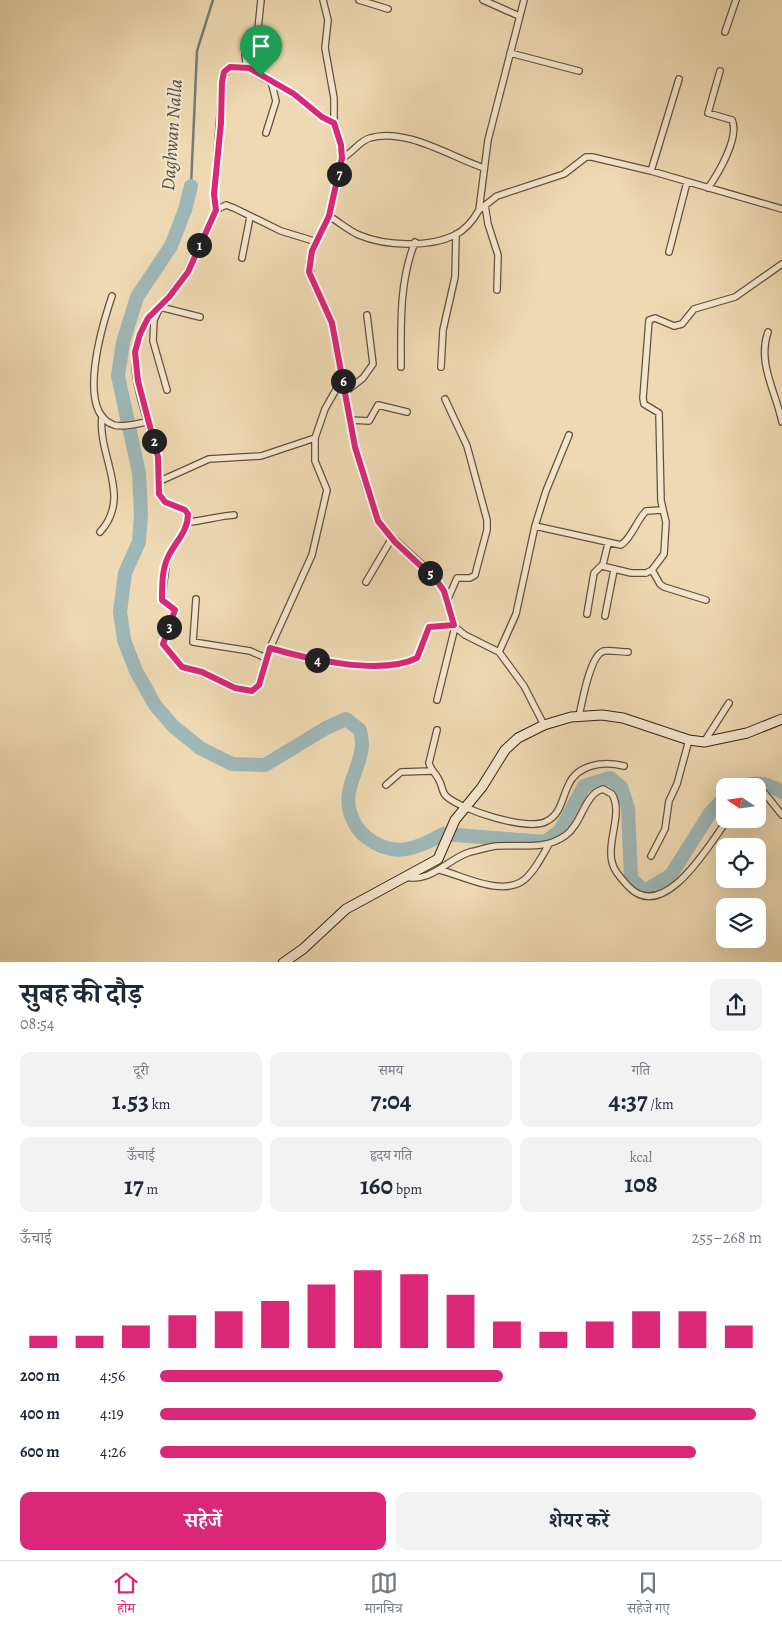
<!DOCTYPE html>
<html lang="hi">
<head>
<meta charset="utf-8">
<style>
  :root { --surface:#fff; --page:#f2f2f3; --text:#1f2937; --muted:#747a83; --line:#e0e1e3; --accent:#db2777 }
  body { margin:0; font-family:Alegreya,"Noto Serif Devanagari",serif; background:var(--page); color:var(--text); height:100vh; display:flex; flex-direction:column; font-size:19px; white-space:nowrap }
  * { box-sizing:border-box; margin:0 }
  p { font-size:16px; color:var(--muted) }
  .icon { flex:none; width:28px; height:28px; fill:none; stroke:currentColor; stroke-width:2; stroke-linecap:round; stroke-linejoin:round }
  .map { position:relative; height:962px; overflow:hidden }
  .details { display:flex; flex-direction:column; background:var(--surface); flex:1 }
  .details>* { flex:none }
  .needle { width:32px; rotate:283deg }
  .buttons { position:absolute; left:716px; top:778px; display:grid; gap:10px }
  .buttons a { display:grid; place-items:center; width:50px; height:50px; border-radius:10px; background:var(--surface); box-shadow:0 5px 20px #0002; font-size:25px }
  .pin { position:absolute; display:grid; place-items:center; width:42px; height:42px; color:#fff; margin:-51px -21px; border-radius:50% 50% 50% 0; rotate:-45deg; box-shadow:0 0 5px #0007 }
  .pin .icon { rotate:45deg }
  .km { position:absolute; width:25px; height:25px; margin:-12px; border-radius:50%; background:#222; color:#fff; font-size:14px; line-height:25px; text-align:center }
  .round { display:grid; place-items:center; flex:none; width:52px; height:52px; border-radius:10px; background:var(--page) }
  .headline { display:flex; align-items:center; justify-content:space-between; height:85px; padding:0 20px }
  h1 { font-size:28px; font-weight:700; line-height:38px }
  .metrics { display:grid; grid-template-columns:repeat(3,1fr); gap:8px; height:85px; padding:5px 20px }
  .metrics div { display:grid; align-content:center; border-radius:10px; background:var(--page); text-align:center }
  .metrics b { font-size:25px; font-weight:700 }
  .metrics small { font-size:14px; font-weight:400 }
  .metrics p { font-size:14px }
  .chart { height:140px; padding:10px 20px }
  .chart p { display:flex; justify-content:space-between }
  .chart svg { width:100%; height:90px; margin-top:5px; stroke:var(--accent); stroke-width:6 }
  .button { display:flex; gap:10px; margin-top:auto; padding:10px 20px }
  .button a { flex:1; height:58px; border-radius:10px; background:var(--accent); color:#fff; font-size:20px; font-weight:700; line-height:58px; text-align:center }
  .button a+a { background:var(--page); color:var(--text) }
  ul { padding:0 20px; list-style:none; font-size:16px }
  li { display:grid; grid-template-columns:80px 60px 1fr; align-items:center; height:38px }
  li i { height:12px; border-radius:6px; background:var(--accent) }
  .menu { display:flex; justify-content:space-around; align-items:center; height:70px; border-top:1px solid var(--line); background:var(--surface); font-size:14px; color:var(--muted) }
  .menu a { display:grid; justify-items:center; gap:2px }
  .menu .selected { color:var(--accent) }
  .map>svg:first-child { display:block }
  .lines { fill:none; stroke-linecap:round; stroke-linejoin:round }
  .stream { stroke:#747c77; stroke-width:2.5 }
  .river { stroke:#9eb7b7; stroke-width:14 }
  .minor-casing { stroke:#64503d; stroke-width:8 }
  .secondary-casing { stroke:#362316; stroke-width:11 }
  .minor { stroke:#f4e6cd; stroke-width:5.5 }
  .secondary { stroke:#f4e6cd; stroke-width:9 }
  .route-casing { stroke:#fff; stroke-width:10 }
  .route { stroke:#db2777; stroke-width:6 }
  .labels { text-anchor:middle; dominant-baseline:central; stroke-width:4; stroke-linejoin:round; paint-order:stroke }
  .water-label { font-size:19px; font-style:italic; fill:#554f46; stroke:#f4e6cd }
</style>
</head>
<body>
<div class="map">
<svg width="782" height="963" viewBox="0 0 782 963">
  <rect width="100%" height="100%" fill="#eed9b2"/>
  <filter id="stains"><feTurbulence type="fractalNoise" baseFrequency=".004" numOctaves="4"/><feColorMatrix values="0 0 0 0 .2 0 0 0 0 .09 0 0 0 0 .02 0 0 0 .5 -.17"/></filter>
  <radialGradient id="worn" r=".72"><stop offset=".6" stop-color="#630" stop-opacity="0"/><stop offset="1" stop-color="#630" stop-opacity=".3"/></radialGradient>
  <g class="lines">
    <path class="stream" d="M 191,186 L 197,51 L 213,0"/>
    <path class="river" d="M 191,186 L 185,210 L 171,246 L 137,297 L 123,342 L 118,376 L 139,473 L 141,514 L 139,542 L 125,573 L 120,612 L 124,640 L 136,671 L 155,705 L 173,726 L 200,748 L 232,764 L 265,765 L 326,728 L 346,719 L 360,730 C 361,735 362,740 362,745 C 361,767 345,785 349,808 C 351,819 358,831 366,837 C 393,858 415,850 443,834 L 545,842 L 560,831 L 584,786 L 610,778 L 621,787 L 628,808 L 631,879 L 645,891 L 671,875 L 710,813 L 725,797
      M 743,786 C 758,781 768,784 782,792"/>
    <defs>
      <path id="minor" d="M 261,0 L 258,29 L 245,54 L 246,64 C 258,78 280,85 295,95 C 309,105 319,116 334,123
        M 323,0 L 328,20 L 325,48 L 334,98 L 334,123 L 341,145 L 342,158 L 329,216 L 312,251 L 309,264 L 313,283 L 332,323 L 355,447 L 365,483 L 378,521 L 386,532 L 427,569 L 444,591 L 455,627 L 465,635 L 499,652 L 524,686 L 544,725
        M 359,0 L 388,9
        M 483,0 L 519,16
        M 725,32 L 736,0
        M 510,53 L 579,71
        M 266,133 L 276,101 L 271,81
        M 342,158 C 353,153 359,141 370,138 C 405,127 451,157 484,168
        M 651,171 L 679,79
        M 708,188 C 718,174 740,137 732,120 L 708,113 L 720,71
        M 485,205 L 488,224 L 498,255 L 497,290
        M 216,210 L 214,195 L 223,76 L 230,67 L 249,68
        M 479,210 L 497,196 L 564,174 L 586,157 L 592,157 L 651,171 L 782,209
        M 329,216 C 339,222 348,230 359,235 C 385,246 429,248 455,235 C 465,230 474,219 479,210 L 488,140 L 524,0
        M 669,252 L 687,182
        M 242,258 L 250,217
        M 112,296 C 103,323 75,412 114,425 C 124,428 138,423 148,422
        M 200,317 L 160,307 C 152,311 148,318 143,326 C 122,367 148,414 157,455 C 160,465 158,492 160,497 C 166,507 183,504 189,514 L 186,528 L 167,558 L 162,597 L 163,601 L 175,610 L 163,643 L 182,667 L 202,672 L 242,690 L 252,691 L 257,688 L 270,648 L 312,555 L 327,490 L 315,461 L 315,438 L 325,409 L 342,379
        M 768,332 C 757,363 776,392 782,422
        M 401,367 C 401,325 399,282 415,242
        M 441,367 L 443,330 L 455,277 L 456,234
        M 167,390 L 153,341 L 154,320 L 160,307 L 187,272 L 216,210 L 226,205 L 234,208 L 281,231 L 317,242
        M 345,392 L 363,378 L 373,364 L 367,315
        M 445,399 L 467,446 L 487,520 L 487,530 L 475,575 L 470,578 L 457,578 L 447,601
        M 351,420 L 369,421 L 378,405 L 407,412
        M 160,481 L 209,459 L 261,456 L 315,438
        M 188,522 C 204,521 218,516 234,515
        M 535,526 L 621,545 C 632,538 636,521 646,511 L 662,510
        M 100,532 C 133,496 97,456 102,416
        M 602,566 L 631,573 L 646,573 L 652,570 L 664,554 L 666,522 L 661,501 L 659,413 L 644,404 L 643,398 L 649,320 L 655,318 L 674,326 L 682,324 L 694,309 L 735,297 L 782,264
        M 652,570 L 660,584 L 664,587 L 706,600
        M 366,582 L 392,538
        M 196,599 L 193,642 L 250,651 L 266,658
        M 587,614 L 594,573 L 603,564 L 608,544
        M 605,616 L 614,570
        M 270,648 C 307,659 381,676 417,659 L 429,627 L 454,625
        M 499,652 L 516,614 L 535,526 L 546,491 L 569,435
        M 437,700 L 455,627
        M 579,716 C 582,703 590,654 604,651 C 611,650 621,652 628,652
        M 437,730 L 429,763 C 431,771 437,774 440,782 C 442,786 442,792 446,796 C 461,810 529,832 547,821 C 561,814 562,798 568,786 C 577,764 603,761 624,766
        M 704,742 L 729,703
        M 386,785 L 401,772 L 431,771
        M 758,789 L 762,790 L 782,815
        M 651,856 L 665,829 L 669,801 L 677,784 L 689,740
        M 440,870 C 464,876 501,897 524,880 C 535,871 542,856 549,844
        M 405,877 C 432,883 447,859 470,852 C 479,850 488,847 496,846 C 521,844 545,851 566,835 C 582,824 584,794 603,789 L 612,794 C 622,811 610,835 611,854 C 611,868 619,876 628,886 C 664,925 711,842 728,819"/>
      <path id="secondary" d="M 283,963 L 303,949 L 346,909 L 438,859 L 455,820 L 482,787 L 505,750 L 518,738 L 544,725 L 571,717 L 602,715 L 623,718 L 689,740 L 704,742 L 747,733 L 782,719"/>
    </defs>
    <use href="#minor" class="minor-casing"/>
    <use href="#secondary" class="secondary-casing"/>
    <use href="#minor" class="minor"/>
    <use href="#secondary" class="secondary"/>
  </g>
  <g class="lines">
    <defs>
      <path id="route" d="M 230,67 L 249,68 L 294,94 L 322,117 L 334,123 L 341,145 L 342,158 L 329,216 L 312,251 L 309,272 L 332,323 L 355,447 L 378,521 L 395,542 L 437,581 L 444,591 L 454,625 L 429,627 L 417,658 C 381,676 307,659 270,648 L 259,685 L 252,691 L 235,688 L 202,672 L 182,667 L 163,644 L 175,610 L 162,600 C 162,586 162,569 168,557 C 175,542 188,532 188,514 L 185,510 L 165,502 L 159,494 L 158,457 L 138,381 L 135,352 L 140,334 L 148,318 L 169,297 L 188,272 L 216,210 L 214,194 L 221,123 L 222,82 L 224,72 Z"/>
    </defs>
    <use href="#route" class="route-casing"/>
    <use href="#route" class="route"/>
  </g>
  <g class="labels">
    <g class="water-label">
      <text transform="translate(172 135) rotate(-86)">Daghwan Nalla</text>
    </g>
  </g>
  <rect width="100%" height="100%" filter="url(#stains)"/>
  <rect width="100%" height="100%" fill="url(#worn)"/>
</svg>
<div class="buttons">
<a><svg class="needle" viewBox="-14 -14 28 28"><path d="M0-13l5 13h-10z" fill="#e53935"/><path d="M0 13l5-13h-10z" fill="#747a83"/></svg></a>
<a><svg class="icon" aria-label="locate" viewBox="0 0 24 24"><circle cx="12" cy="12" r="6"/><path d="M12 2v4M12 18v4M2 12h4M18 12h4"/></svg></a>
<a><svg class="icon" aria-label="layers" viewBox="0 0 24 24"><path d="M12 4l9 5-9 5-9-5zM3 14l9 5 9-5"/></svg></a>
</div>
<div class="pin" style="left:261px;top:76px;background:#1e9e55"><svg class="icon" aria-label="arrive" viewBox="0 0 24 24"><path d="M6 21V4h12l-3 4 3 4H6"/></svg></div>
<b class="km" style="left:199px;top:245px">1</b>
<b class="km" style="left:154px;top:441px">2</b>
<b class="km" style="left:169px;top:627px">3</b>
<b class="km" style="left:317px;top:660px">4</b>
<b class="km" style="left:430px;top:573px">5</b>
<b class="km" style="left:343px;top:381px">6</b>
<b class="km" style="left:339px;top:174px">7</b>
</div>
<section class="details">
<div class="headline"><div><h1>सुबह की दौड़</h1><p>08:54</p></div><a class="round"><svg class="icon" aria-label="share" viewBox="0 0 24 24"><path d="M12 15V3M7 8l5-5 5 5M5 13v7h14v-7"/></svg></a></div>
<div class="metrics">
<div><p>दूरी</p><b>1.53<small> km</small></b></div>
<div><p>समय</p><b>7:04</b></div>
<div><p>गति</p><b>4:37<small> /km</small></b></div>
</div>
<div class="metrics">
<div><p>ऊँचाई</p><b>17<small> m</small></b></div>
<div><p>हृदय गति</p><b>160<small> bpm</small></b></div>
<div><p>kcal</p><b>108</b></div>
</div>
<div class="chart"><p><span>ऊँचाई</span>255–268 m</p>
<svg viewBox="0 0 160 44" preserveAspectRatio="none"><path d="M5 44V38M15 44V38M25 44V33M35 44V28M45 44V26M55 44V21M65 44V13M75 44V6M85 44V8M95 44V18M105 44V31M115 44V36M125 44V31M135 44V26M145 44V26M155 44V33"/></svg>
</div>
<ul>
<li><b>200 m</b>4:56<i style="width:57%"></i></li>
<li><b>400 m</b>4:19<i style="width:99%"></i></li>
<li><b>600 m</b>4:26<i style="width:89%"></i></li>
</ul>
<div class="button"><a>सहेजें</a><a>शेयर करें</a></div>
</section>
<nav class="menu">
<a class="selected"><svg class="icon" aria-label="home" viewBox="0 0 24 24"><path d="M3 11l9-7 9 7M6 9v11h12V9"/></svg>होम</a>
<a><svg class="icon" aria-label="map" viewBox="0 0 24 24"><path d="M3 6l6-2 6 2 6-2v14l-6 2-6-2-6 2zM9 4v14M15 6v14"/></svg>मानचित्र</a>
<a><svg class="icon" aria-label="saved" viewBox="0 0 24 24"><path d="M7 4h10v16l-5-4-5 4z"/></svg>सहेजे गए</a>
</nav>
</body>
</html>
